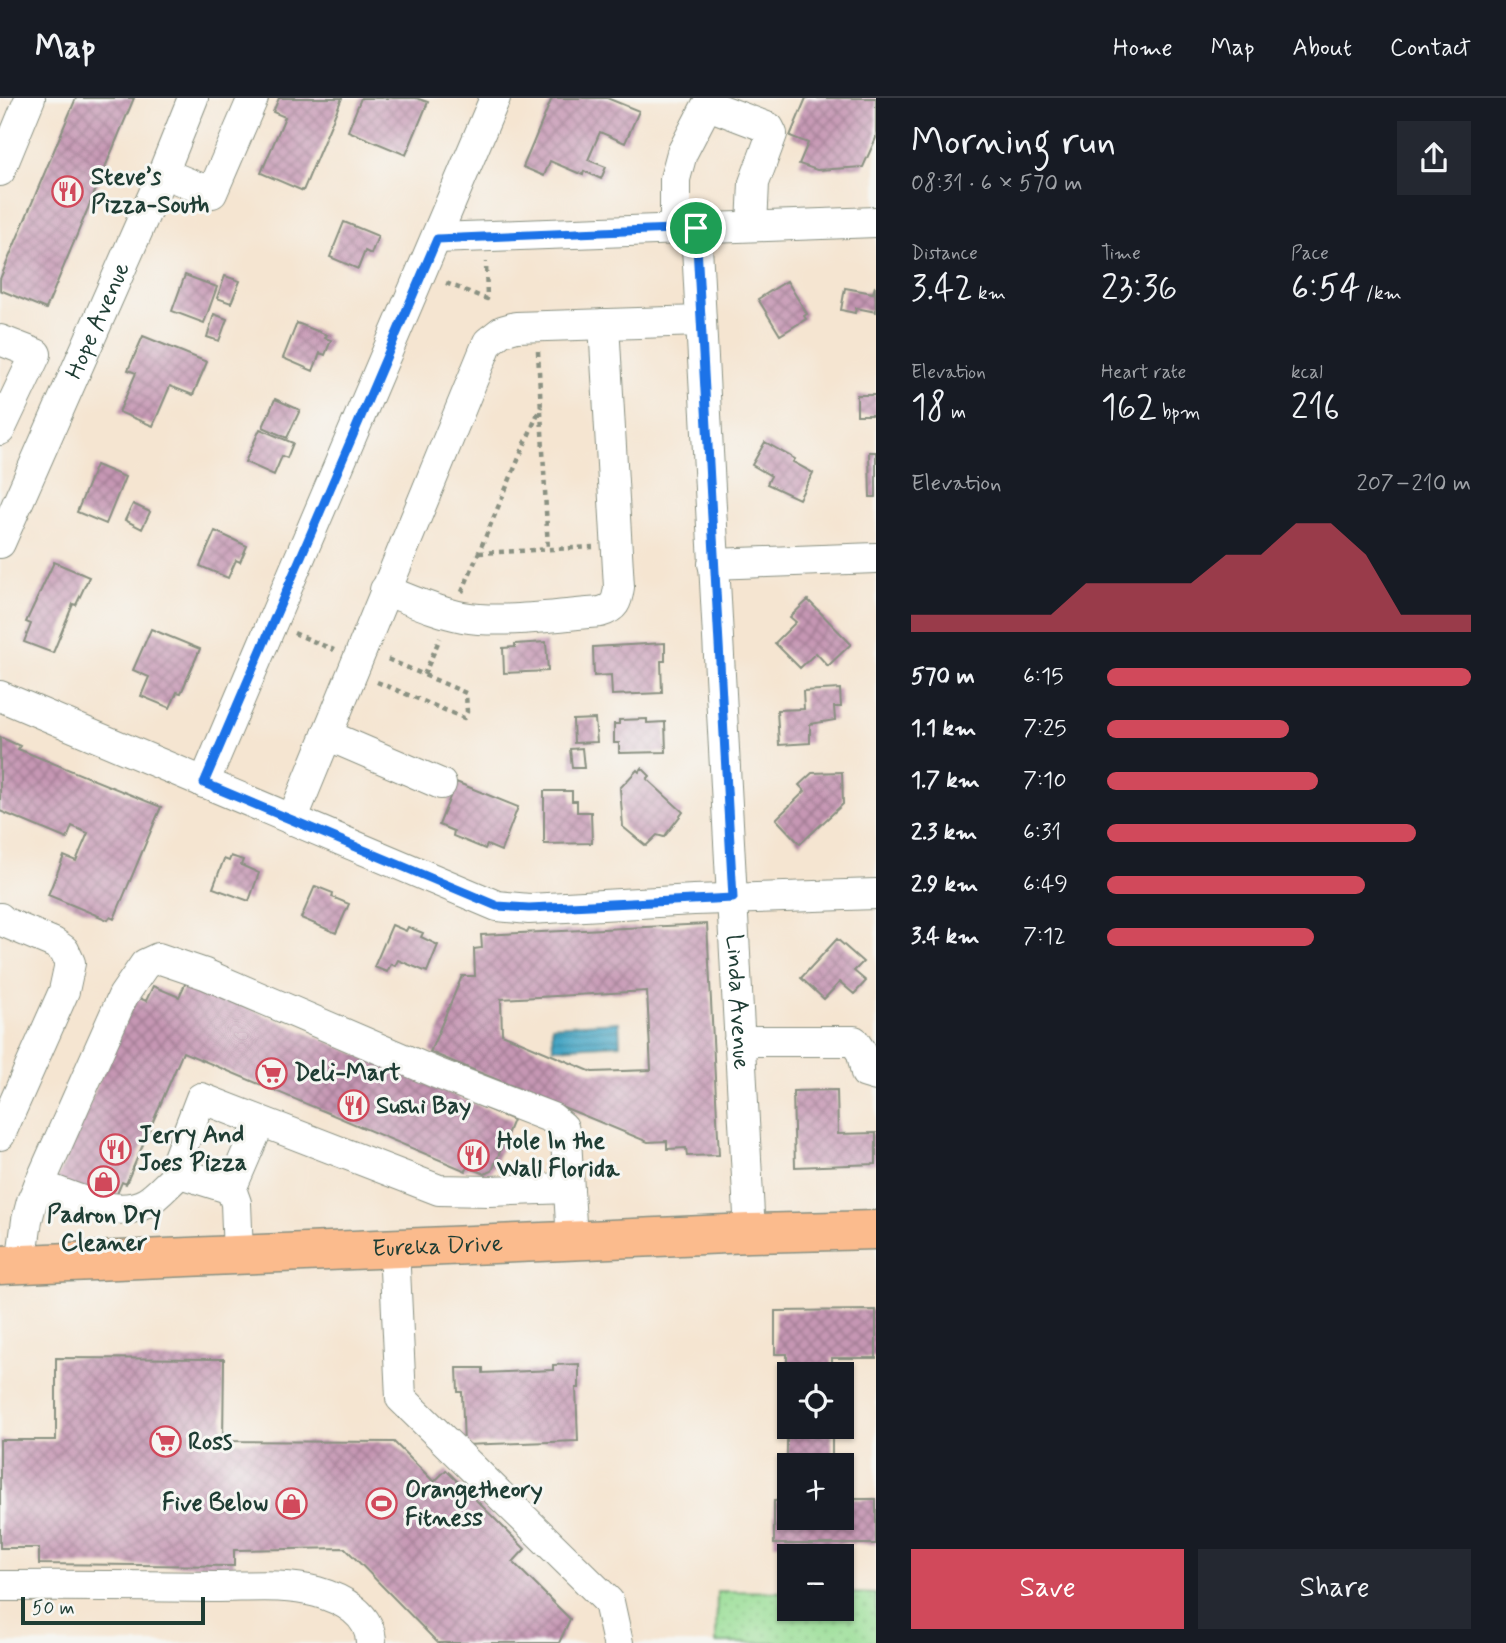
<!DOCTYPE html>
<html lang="en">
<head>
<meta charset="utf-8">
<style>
  :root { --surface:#171b24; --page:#242831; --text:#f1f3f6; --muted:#9ea1a6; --line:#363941; --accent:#d1495b }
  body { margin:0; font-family:Mynerve,sans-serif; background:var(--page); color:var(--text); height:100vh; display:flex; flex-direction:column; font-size:26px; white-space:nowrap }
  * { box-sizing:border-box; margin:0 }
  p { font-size:23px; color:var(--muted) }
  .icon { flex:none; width:38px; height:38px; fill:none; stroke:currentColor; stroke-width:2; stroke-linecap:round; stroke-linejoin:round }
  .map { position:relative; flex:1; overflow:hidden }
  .side { display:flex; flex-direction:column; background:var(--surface); width:630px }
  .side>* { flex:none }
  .controls { position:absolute; left:777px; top:1264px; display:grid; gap:14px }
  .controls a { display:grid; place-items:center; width:77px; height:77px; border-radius:0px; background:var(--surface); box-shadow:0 2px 5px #0004; font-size:35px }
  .scale { position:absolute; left:21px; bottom:18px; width:184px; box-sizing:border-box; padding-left:7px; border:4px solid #1f3d34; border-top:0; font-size:19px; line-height:24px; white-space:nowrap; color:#1f3d34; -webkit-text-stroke:5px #f6f6f2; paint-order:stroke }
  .pin { position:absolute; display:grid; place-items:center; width:60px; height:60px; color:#fff; margin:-30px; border:4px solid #fff; border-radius:50%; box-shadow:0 2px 7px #0007 }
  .round { display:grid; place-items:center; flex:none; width:74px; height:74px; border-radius:0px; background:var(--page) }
  .head { display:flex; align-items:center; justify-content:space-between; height:119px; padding:0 35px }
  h1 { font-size:38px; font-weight:600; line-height:52px }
  .stats { display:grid; grid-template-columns:repeat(3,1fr); gap:10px; height:119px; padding:7px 35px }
  .stats div { display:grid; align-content:center }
  .stats b { font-size:35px; font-weight:600 }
  .stats small { font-size:19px; font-weight:400 }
  .stats p { font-size:19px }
  .chart { height:196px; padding:14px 35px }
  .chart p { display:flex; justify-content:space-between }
  .chart svg { width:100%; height:126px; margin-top:7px; fill:var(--accent); opacity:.7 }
  .button { display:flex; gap:14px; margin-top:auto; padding:14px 35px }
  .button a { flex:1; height:80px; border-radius:0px; background:var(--accent); color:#fff; font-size:28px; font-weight:600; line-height:80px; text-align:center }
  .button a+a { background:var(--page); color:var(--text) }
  ul { padding:0 35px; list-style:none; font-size:23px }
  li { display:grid; grid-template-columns:112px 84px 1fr; align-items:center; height:52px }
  li i { height:18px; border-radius:9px; background:var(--accent) }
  header { display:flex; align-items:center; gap:42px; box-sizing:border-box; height:98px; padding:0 35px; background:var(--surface); border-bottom:2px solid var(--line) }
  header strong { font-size:33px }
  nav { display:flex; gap:38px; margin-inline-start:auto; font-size:24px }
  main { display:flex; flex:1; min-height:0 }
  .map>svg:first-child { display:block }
  .park { fill:url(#park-dots); stroke:#5c8e65; stroke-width:2 }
  .water { fill:url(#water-rules); stroke:#32727c; stroke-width:2 }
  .building { fill:url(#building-cross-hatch); fill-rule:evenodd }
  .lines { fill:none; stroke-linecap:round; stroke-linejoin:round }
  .minor-casing { stroke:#8a9182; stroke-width:32 }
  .major-casing { stroke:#8a9182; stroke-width:41 }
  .path { stroke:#8a9182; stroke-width:4.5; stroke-dasharray:5 5; stroke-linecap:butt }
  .minor { stroke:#fff; stroke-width:30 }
  .major { stroke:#fbbb8d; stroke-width:38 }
  .route-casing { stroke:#fff; stroke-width:14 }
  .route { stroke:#1a73e8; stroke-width:9 }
  .labels { text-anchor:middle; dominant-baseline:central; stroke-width:6; stroke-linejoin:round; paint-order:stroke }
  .poi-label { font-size:24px; font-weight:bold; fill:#1f3d34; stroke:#f6f6f2; text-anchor:start }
  .street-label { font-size:24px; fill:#1f3d34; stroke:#f6f6f2 }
</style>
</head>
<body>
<header>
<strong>Map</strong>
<nav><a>Home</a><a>Map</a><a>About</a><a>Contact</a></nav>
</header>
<main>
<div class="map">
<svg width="876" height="1545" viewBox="0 0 876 1545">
  <defs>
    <pattern id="park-dots" width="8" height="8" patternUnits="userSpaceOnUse" patternTransform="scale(1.75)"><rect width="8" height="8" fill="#9ade96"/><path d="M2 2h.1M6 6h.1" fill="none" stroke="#84bf82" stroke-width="1.8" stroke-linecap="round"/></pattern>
    <pattern id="water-rules" width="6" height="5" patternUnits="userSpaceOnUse" patternTransform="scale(1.75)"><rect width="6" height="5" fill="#46a6c5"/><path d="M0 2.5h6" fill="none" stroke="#3a88a1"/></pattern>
    <pattern id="building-cross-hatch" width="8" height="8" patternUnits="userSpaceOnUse" patternTransform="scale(1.75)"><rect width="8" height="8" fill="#c697b4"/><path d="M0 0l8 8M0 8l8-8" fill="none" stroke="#a07c93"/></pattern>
  </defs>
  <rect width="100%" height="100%" fill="#f6f6f2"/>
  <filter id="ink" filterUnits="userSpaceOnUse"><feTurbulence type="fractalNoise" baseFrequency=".0143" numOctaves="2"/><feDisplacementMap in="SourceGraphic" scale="14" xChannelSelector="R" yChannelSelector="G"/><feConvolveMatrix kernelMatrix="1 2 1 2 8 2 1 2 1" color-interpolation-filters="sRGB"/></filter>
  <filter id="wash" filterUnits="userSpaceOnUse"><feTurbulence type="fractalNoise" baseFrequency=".00686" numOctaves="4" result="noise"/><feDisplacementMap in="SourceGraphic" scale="28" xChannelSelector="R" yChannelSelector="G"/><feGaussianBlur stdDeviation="1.57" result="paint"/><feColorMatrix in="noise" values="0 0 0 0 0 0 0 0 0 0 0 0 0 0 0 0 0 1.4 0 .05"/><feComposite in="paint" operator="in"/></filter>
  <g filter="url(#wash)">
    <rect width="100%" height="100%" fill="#f5e5d1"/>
    <path class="park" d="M 717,1493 L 789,1494 L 789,1510 L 842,1510 L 842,1495 L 876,1496 L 876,1545 L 716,1545 Z"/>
    <path class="water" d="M 619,924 L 620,946 L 553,950 L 552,928 Z"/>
    <g id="blocks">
      <path class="building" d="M 76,0 L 134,0 L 46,211 L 0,192 L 0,181 Z
        M 279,0 L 342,0 L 303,93 L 261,75 L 285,19 L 273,14 Z
        M 361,0 L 416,0 L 428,4 L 406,57 L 348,33 Z
        M 552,0 L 607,0 L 639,13 L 625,45 L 600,34 L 588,62 L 606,69 L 601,81 L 584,73 L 583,77 L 550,63 L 544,78 L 523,69 Z
        M 806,0 L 876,0 L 876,40 L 863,69 L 817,72 L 799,66 L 808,45 L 790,38 Z
        M 344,124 L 378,138 L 371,156 L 365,153 L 358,171 L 330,159 Z
        M 185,177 L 217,189 L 204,225 L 172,213 Z
        M 225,178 L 240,183 L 231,205 L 217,200 Z
        M 787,183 L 807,216 L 804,218 L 806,221 L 780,237 L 758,201 Z
        M 875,188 L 876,214 L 856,210 L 855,215 L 841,212 L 845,190 L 873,195 Z
        M 214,216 L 227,221 L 219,243 L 207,239 Z
        M 297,225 L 327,237 L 325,240 L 331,242 L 325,257 L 320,255 L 313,273 L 283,260 Z
        M 143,238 L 207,264 L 193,297 L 170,288 L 153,328 L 119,314 L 136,275 L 128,272 Z
        M 857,297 L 876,297 L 876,317 L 857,317 Z
        M 275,301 L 300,312 L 287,340 L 263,329 Z
        M 260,331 L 293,345 L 287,360 L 282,358 L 274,377 L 245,364 Z
        M 765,344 L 795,361 L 793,364 L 813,375 L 799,401 L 767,386 L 771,378 L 752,367 Z
        M 869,354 L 876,354 L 876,399 L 870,399 Z
        M 96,367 L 125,379 L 106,426 L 77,414 Z
        M 133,406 L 150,414 L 142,431 L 125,422 Z
        M 215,433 L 247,448 L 240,464 L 236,462 L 228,480 L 200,468 Z
        M 54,464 L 89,479 L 76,507 L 73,506 L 53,555 L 24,544 L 31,526 L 26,524 Z
        M 808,502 L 851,546 L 828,568 L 816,555 L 800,570 L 775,545 L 796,524 L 790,519 Z
        M 151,531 L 200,551 L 181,595 L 177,594 L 170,610 L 141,598 L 149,579 L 133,572 Z
        M 546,544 L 548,573 L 504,575 L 503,550 L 515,549 L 515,546 Z
        M 665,545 L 665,563 L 661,563 L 662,595 L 612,597 L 611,577 L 594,578 L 593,549 Z
        M 840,591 L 841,609 L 834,609 L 835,622 L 810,626 L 810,645 L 779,647 L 777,612 L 804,611 L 803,593 Z
        M 595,621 L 597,644 L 574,645 L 573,622 Z
        M 647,621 L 647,625 L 665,624 L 666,654 L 619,655 L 619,645 L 614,645 L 614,626 L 619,626 L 619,622 Z
        M 0,639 L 20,648 L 18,651 L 161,709 L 114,821 L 110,819 L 108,822 L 48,797 L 64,758 L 76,763 L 88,735 L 72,728 L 67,741 L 0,713 Z
        M 582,650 L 584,670 L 572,670 L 570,651 Z
        M 642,670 L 650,678 L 647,681 L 683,714 L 664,739 L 657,737 L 646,748 L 623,729 L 620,690 L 637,672 L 639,674 Z
        M 842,674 L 843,706 L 800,746 L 776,721 L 805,693 L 799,687 L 812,675 Z
        M 456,684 L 518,709 L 501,753 L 487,747 L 485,751 L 453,738 L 454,733 L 439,727 Z
        M 544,693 L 572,693 L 572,703 L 577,703 L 577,714 L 591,714 L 592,745 L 544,746 Z
        M 231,758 L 243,762 L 241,767 L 259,775 L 249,803 L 213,790 L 224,761 L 229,763 Z
        M 315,788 L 333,795 L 332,799 L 349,806 L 336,835 L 301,820 Z
        M 707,826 L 719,1057 L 687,1058 L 686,1050 L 667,1051 L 667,1043 L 648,1044 L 430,954 L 462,878 L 475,878 L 474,851 L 482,850 L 481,837 ZM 647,893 L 651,972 L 592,974 L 502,936 L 501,901 Z
        M 392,827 L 406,833 L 408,829 L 423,835 L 421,839 L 438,847 L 427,874 L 398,862 L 395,868 L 391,866 L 387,874 L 374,869 Z
        M 837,841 L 863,864 L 854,873 L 866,883 L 854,896 L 840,884 L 824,901 L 801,880 Z
        M 186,884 L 513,1022 L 492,1073 L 485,1076 L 468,1069 L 466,1073 L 183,954 L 126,1086 L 122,1084 L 114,1103 L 56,1084 L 135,898 L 146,903 L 153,888 L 179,899 Z
        M 837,992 L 838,1036 L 876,1035 L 876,1066 L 795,1069 L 793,993 Z
        M 876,1212 L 876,1260 L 832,1260 L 832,1276 L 787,1276 L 787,1256 L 775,1256 L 775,1213 Z
        M 56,1260 L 224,1261 L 223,1343 L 394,1344 L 434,1384 L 446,1372 L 525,1451 L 513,1464 L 570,1521 L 559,1545 L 438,1545 L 345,1450 L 234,1452 L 234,1468 L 39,1466 L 39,1450 L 0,1450 L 0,1342 L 56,1342 Z
        M 579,1266 L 579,1290 L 576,1290 L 578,1343 L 464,1347 L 462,1294 L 458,1294 L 457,1270 L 483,1270 L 483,1275 L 553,1272 L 553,1267 Z
        M 787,1328 L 832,1328 L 832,1367 L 787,1367 Z
        M 842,1401 L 876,1401 L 876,1446 L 774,1446 L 774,1403 L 789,1402 L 789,1419 L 842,1419 Z"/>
    </g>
  </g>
  <g filter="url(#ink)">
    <use href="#blocks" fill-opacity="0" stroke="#8a9182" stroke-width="2"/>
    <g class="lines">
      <defs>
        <g id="minor">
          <path d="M 0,73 L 30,0"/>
          <path d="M 163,75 L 212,95 L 253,0"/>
          <path id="s1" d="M 696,130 L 750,1135"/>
          <path d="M 675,131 L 675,81 L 682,55 L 706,9 L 711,8 L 769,30 L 772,36 L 754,85 L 752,128"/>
          <path d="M 437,140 L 876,124"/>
          <path d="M 0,242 L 36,256 L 0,332"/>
          <path id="s2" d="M 0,445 L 163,75 L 193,0"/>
          <path d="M 713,466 L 876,460"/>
          <path d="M 385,492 C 411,502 436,514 463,519 C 501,526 560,517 600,514 C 615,510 617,504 619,489 L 604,226"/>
          <path d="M 0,598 L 497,808 L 529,811 L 694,802 L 876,796"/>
          <path d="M 327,637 L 441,686"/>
          <path d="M 204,685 L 495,0"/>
          <path d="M 292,722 L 488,244 L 502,233 L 516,229 L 700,223"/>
          <path d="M 0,820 L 4,824 L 54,845 L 64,852 L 70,865 L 64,893 L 0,1037"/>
          <path d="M 739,943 L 854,943 L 862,955 L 866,975 L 876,978"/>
          <path d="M 39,1087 C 70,1097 114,1122 146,1105 C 158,1098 169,1084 180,1075"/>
          <path d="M 231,1091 L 260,1024"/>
          <path d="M 394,1150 L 401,1300 L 609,1504 L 618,1545"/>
          <path d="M 238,1157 L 236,1105 L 231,1091 L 180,1075 L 178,1060 L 201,1000 L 439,1092 L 489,1093 L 568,1090"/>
          <path d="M 21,1166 L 27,1122 L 32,1103 L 123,898 L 145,866 L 158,860 L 205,876 L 436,975 L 552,1020 L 563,1029 L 566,1041 L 572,1143"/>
          <path d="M 0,1488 C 72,1487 143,1488 215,1489 C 249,1489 284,1485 317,1494 C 342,1501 371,1516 371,1545"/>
        </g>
        <g id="major">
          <path id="s3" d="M 0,1167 L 750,1135 L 876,1132"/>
        </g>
      </defs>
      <use href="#minor" class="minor-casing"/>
      <use href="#major" class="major-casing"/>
      <path class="path" d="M 446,185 L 487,201 L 486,164
        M 538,253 L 548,452
        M 479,455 L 593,449
        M 462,494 L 541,308
        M 294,535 L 334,552
        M 424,577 L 440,540
        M 377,584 L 464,620 L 467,614 L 466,595 L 385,560"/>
      <use href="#minor" class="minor"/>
      <use href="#major" class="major"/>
    </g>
  </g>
  <g class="lines" filter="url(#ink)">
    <defs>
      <path id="route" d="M 696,130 L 733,800 L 529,810 L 497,808 L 204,685 L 437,141 Z"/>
    </defs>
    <use href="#route" class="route-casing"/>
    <use href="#route" class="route"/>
  </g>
  <defs>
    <symbol id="restaurant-ring" viewBox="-11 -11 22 22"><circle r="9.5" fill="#f6f6f2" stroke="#d1495b" stroke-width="1.5"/><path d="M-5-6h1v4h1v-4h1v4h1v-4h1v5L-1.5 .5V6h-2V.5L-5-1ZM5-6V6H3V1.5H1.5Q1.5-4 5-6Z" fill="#d1495b"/></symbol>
    <symbol id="supermarket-ring" viewBox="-11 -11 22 22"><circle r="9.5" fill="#f6f6f2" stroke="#d1495b" stroke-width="1.5"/><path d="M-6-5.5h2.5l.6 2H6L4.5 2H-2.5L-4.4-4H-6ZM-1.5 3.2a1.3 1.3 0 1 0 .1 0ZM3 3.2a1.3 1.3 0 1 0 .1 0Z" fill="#d1495b"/></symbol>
    <symbol id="shop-ring" viewBox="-11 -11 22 22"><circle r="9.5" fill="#f6f6f2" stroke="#d1495b" stroke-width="1.5"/><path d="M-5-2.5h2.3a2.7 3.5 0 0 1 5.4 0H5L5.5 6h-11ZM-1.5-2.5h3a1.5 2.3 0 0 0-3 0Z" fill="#d1495b"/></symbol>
    <symbol id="stadium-ring" viewBox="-11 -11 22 22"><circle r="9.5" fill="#f6f6f2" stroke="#d1495b" stroke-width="1.5"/><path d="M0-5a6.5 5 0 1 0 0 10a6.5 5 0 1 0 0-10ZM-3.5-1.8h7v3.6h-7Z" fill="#d1495b"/></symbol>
  </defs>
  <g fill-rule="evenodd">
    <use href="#restaurant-ring" x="50" y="76" width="35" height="35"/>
    <use href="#supermarket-ring" x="254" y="958" width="35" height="35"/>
    <use href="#restaurant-ring" x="336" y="990" width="35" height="35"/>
    <use href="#restaurant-ring" x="98" y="1034" width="35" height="35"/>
    <use href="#restaurant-ring" x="456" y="1040" width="35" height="35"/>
    <use href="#shop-ring" x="86" y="1066" width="35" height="35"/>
    <use href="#supermarket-ring" x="148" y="1326" width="35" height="35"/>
    <use href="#shop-ring" x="274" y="1388" width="35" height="35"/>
    <use href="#stadium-ring" x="364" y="1388" width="35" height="35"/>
  </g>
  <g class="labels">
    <g class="poi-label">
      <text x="91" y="79">Steve’s<tspan x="91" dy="28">Pizza-South</tspan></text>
      <text x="294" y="975">Deli-Mart</text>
      <text x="376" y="1008">Sushi Bay</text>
      <text x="138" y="1037">Jerry And<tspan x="138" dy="28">Joes Pizza</tspan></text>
      <text x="497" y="1043">Hole In the<tspan x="497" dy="28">Wall Florida</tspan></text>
      <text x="104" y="1117" text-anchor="middle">Padron Dry<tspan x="104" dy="28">Cleaner</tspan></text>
      <text x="188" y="1344">Ross</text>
      <text x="405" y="1392">Orangetheory<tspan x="405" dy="28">Fitness</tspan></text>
      <text x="268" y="1405" text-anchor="end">Five Below</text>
    </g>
    <g class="street-label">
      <text stroke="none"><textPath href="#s2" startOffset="243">Hope Avenue</textPath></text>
      <text stroke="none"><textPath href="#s1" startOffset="775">Linda Avenue</textPath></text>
      <text stroke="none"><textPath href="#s3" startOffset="438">Eureka Drive</textPath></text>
    </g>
  </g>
</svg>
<div class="controls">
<a><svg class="icon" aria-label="locate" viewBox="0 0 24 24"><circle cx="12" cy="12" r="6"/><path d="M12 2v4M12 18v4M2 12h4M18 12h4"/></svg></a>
<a>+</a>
<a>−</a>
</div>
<div class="scale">50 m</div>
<div class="pin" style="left:696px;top:130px;background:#1e9e55"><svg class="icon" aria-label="arrive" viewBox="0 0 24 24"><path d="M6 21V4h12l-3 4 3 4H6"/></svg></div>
</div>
<section class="side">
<div class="head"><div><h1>Morning run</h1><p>08:31 · 6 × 570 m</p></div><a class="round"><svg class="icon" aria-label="share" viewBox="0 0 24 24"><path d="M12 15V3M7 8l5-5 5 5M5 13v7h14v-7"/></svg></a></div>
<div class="stats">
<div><p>Distance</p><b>3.42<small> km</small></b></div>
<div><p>Time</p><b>23:36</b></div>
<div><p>Pace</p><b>6:54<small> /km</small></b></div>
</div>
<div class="stats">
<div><p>Elevation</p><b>18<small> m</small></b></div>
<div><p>Heart rate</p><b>162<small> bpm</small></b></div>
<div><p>kcal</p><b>216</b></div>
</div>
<div class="chart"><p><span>Elevation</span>207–210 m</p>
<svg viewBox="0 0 160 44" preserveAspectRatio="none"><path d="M0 44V38L10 38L20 38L30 38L40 38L50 27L60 27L70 27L80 27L90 17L100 17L110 6L120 6L130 17L140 38L150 38L160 38V44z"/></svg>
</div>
<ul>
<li><b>570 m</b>6:15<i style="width:100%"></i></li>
<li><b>1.1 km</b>7:25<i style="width:50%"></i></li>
<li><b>1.7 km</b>7:10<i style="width:58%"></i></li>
<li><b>2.3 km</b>6:31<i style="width:85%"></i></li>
<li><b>2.9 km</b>6:49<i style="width:71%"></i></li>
<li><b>3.4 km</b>7:12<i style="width:57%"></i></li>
</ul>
<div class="button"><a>Save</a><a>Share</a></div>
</section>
</main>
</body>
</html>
